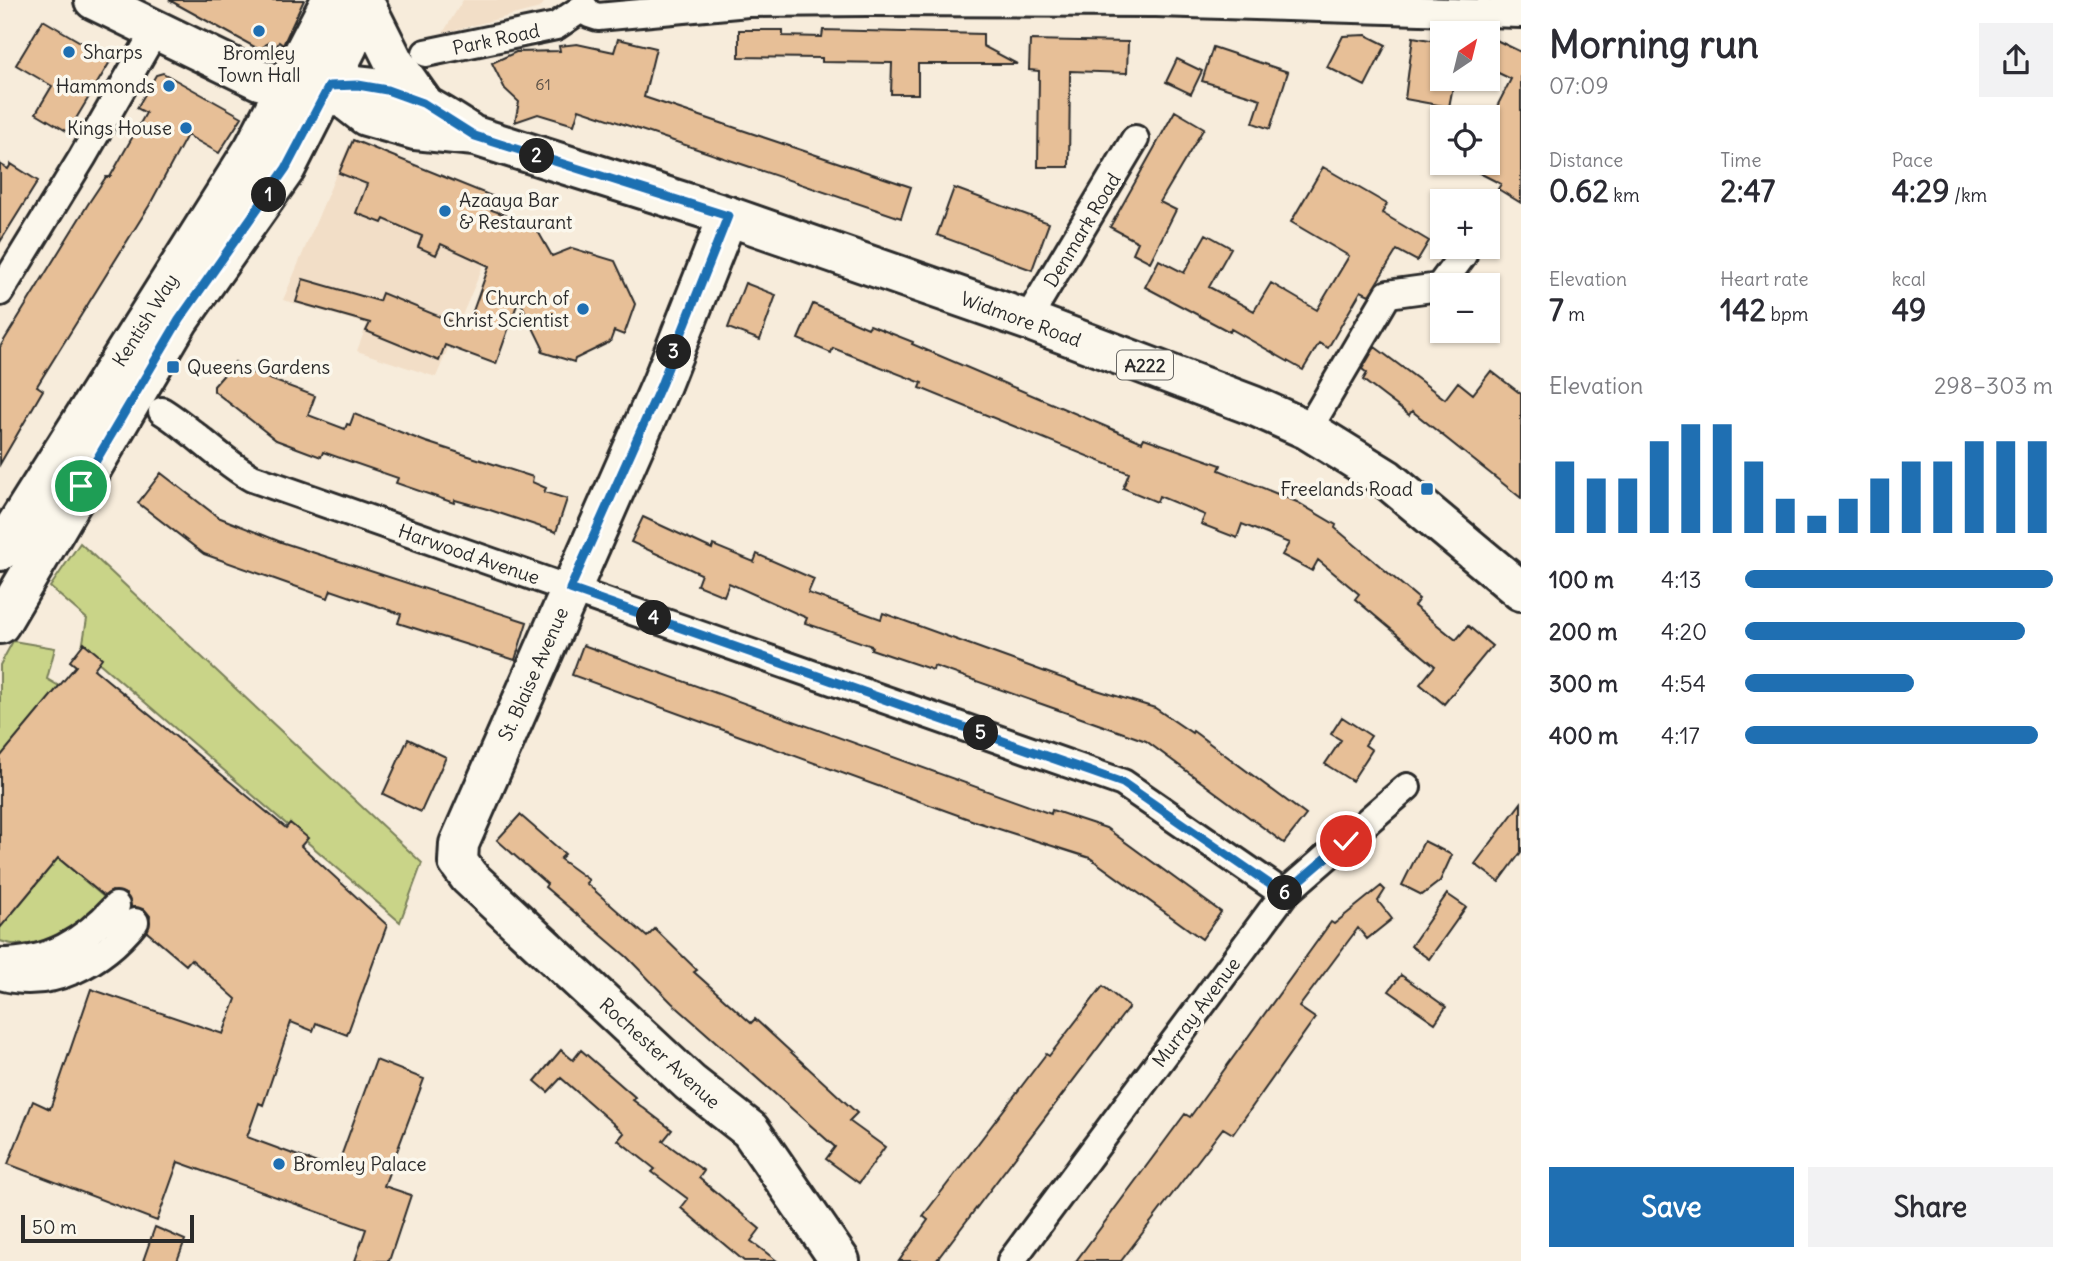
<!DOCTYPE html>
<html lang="en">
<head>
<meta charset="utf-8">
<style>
  :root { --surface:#fff; --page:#f2f2f3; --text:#2b2b33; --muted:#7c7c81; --accent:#1f6fb2 }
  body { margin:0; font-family:Delius,sans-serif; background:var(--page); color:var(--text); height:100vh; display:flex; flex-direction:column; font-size:26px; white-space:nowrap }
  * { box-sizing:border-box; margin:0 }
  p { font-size:23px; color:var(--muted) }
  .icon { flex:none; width:38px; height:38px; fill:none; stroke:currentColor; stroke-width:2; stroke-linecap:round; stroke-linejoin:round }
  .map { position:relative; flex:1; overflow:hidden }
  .sheet { display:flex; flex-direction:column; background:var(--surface); width:560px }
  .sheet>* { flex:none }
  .needle { width:46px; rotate:35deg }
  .fabs { position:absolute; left:1430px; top:21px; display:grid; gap:14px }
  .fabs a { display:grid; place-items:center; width:70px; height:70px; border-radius:0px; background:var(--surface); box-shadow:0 2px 5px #0004; font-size:35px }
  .scale { position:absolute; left:21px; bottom:18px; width:173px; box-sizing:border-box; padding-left:7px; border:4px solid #2b2b2b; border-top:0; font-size:19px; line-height:24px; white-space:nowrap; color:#2b2b2b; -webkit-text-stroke:5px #fbf7ec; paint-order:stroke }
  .pin { position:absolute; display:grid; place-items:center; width:60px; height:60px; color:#fff; margin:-30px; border:4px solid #fff; border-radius:50%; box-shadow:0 2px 7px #0007 }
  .km { position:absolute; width:35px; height:35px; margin:-18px; border-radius:50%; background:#222; color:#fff; font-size:19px; line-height:35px; text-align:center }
  .round { display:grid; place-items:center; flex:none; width:74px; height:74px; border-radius:0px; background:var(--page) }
  .head { display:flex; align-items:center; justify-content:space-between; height:119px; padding:0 28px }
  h1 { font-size:38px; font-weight:700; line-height:52px }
  .metrics { display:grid; grid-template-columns:repeat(3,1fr); gap:10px; height:119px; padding:7px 28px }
  .metrics div { display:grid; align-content:center }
  .metrics b { font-size:30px; font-weight:700 }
  .metrics small { font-size:19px; font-weight:400 }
  .metrics p { font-size:19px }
  .chart { height:196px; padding:14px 28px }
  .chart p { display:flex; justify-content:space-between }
  .chart svg { width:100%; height:126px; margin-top:7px; stroke:var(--accent); stroke-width:6 }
  .action { display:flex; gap:14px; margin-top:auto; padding:14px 28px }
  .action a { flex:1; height:80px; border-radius:0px; background:var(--accent); color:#fff; font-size:28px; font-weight:700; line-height:80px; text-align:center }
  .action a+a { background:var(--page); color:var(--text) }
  ul { padding:0 28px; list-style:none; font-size:23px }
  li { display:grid; grid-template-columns:112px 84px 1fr; align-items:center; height:52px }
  li i { height:18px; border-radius:9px; background:var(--accent) }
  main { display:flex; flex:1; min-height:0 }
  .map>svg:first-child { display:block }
  .built { fill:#f2dec7 }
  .green { fill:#c9d488; stroke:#7a805a; stroke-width:2 }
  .building { fill:#e7bf97; stroke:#2b2b2b; stroke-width:2 }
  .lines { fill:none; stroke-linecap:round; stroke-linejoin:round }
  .street-casing { stroke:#2b2b2b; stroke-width:32 }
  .secondary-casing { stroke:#2b2b2b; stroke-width:44 }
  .primary-casing { stroke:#2b2b2b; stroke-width:44 }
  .street { stroke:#fbf7ec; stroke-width:26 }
  .secondary { stroke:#fbf7ec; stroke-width:38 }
  .primary { stroke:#fbf7ec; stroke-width:38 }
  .route-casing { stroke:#fff; stroke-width:14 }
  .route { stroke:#1f6fb2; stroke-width:9 }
  .poi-dot { fill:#1f6fb2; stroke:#fbf7ec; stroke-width:2.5 }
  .labels { text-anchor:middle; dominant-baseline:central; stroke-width:7; stroke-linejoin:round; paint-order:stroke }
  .number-label { font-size:16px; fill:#5a5046 }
  .shield { fill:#fbf7ec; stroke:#696865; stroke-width:2 }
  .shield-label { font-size:18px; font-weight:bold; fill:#2b2b2b }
  .street-label { font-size:19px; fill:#2b2b2b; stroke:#fbf7ec }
  .poi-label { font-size:19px; fill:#2b2b2b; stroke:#fbf7ec; text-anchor:start }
</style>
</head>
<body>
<main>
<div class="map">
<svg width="1521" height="1261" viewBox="0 0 1521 1261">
  <rect width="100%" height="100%" fill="#f7ecdb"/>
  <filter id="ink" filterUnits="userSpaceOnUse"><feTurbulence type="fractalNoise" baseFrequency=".0143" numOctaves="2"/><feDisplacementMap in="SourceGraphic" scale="14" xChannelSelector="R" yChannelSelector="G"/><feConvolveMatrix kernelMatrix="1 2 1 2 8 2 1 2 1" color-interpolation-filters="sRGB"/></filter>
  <g filter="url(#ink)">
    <path class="built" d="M 463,0 L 546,0 L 540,8 L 443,33 Z
      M 349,144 L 508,207 L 436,377 L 357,351 L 367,324 L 283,300 Z"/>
    <path class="green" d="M 80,543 L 422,863 L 400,922 L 82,648 L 87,619 L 50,587 Z
      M 13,641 L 55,648 L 47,679 L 59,686 L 0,757 L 0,665 Z
      M 58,858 L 105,898 C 78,925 41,955 0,941 L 0,916 L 7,920 Z"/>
    <path class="building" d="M 169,0 L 304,0 L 283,45 L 279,42 L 277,46 L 269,42 L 260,50 Z
      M 43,20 L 111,60 L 68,132 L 36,113 L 52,86 L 16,65 Z
      M 739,30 L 783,30 L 783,36 L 822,37 L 823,30 L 983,34 L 983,46 L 1017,64 L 918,64 L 918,94 L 891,94 L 892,63 L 822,62 L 822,58 L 739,57 Z
      M 1366,35 L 1386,45 L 1365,86 L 1327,67 L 1343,36 Z
      M 1488,36 L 1521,52 L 1521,203 L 1498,189 L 1501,184 L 1460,163 L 1488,163 L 1488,124 L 1511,79 L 1488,68 Z
      M 1413,37 L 1442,42 L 1442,79 L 1454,81 L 1449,107 L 1405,99 Z
      M 618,39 L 656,48 L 644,97 L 911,187 L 901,218 L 579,109 L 574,125 L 538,114 L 515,122 L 519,102 L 505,89 L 492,63 L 516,52 L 560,51 L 559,46 L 577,44 L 614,52 Z
      M 1030,40 L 1128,42 L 1127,73 L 1070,71 L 1069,167 L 1038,167 L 1039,71 L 1029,70 Z
      M 1213,47 L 1288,72 L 1270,129 L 1253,123 L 1261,99 L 1202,81 Z
      M 1177,59 L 1202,71 L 1191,94 L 1166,82 Z
      M 163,73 L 242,117 L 219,153 L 187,135 L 149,206 L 37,386 L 43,390 L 0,464 L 0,347 L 90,201 L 106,177 L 110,177 L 146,113 L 137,108 L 156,75 Z
      M 1175,111 L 1204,128 L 1160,202 L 1176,210 L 1150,262 L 1133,253 L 1138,242 L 1110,227 Z
      M 353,140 L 494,197 L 489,209 L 535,226 L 552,256 L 572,248 L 615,261 L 635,304 L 624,335 L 614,331 L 610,342 L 575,359 L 574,362 L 542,352 L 543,348 L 519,299 L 496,364 L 445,345 L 439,361 L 366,331 L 370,323 L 296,302 L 303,279 L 379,301 L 382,293 L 467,328 L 489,266 L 441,244 L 436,255 L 418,247 L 422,236 L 384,219 L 382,223 L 356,213 L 367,184 L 339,173 Z
      M 0,164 L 8,169 L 11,164 L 38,181 L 0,242 Z
      M 1323,167 L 1387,204 L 1382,213 L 1429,241 L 1417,261 L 1397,250 L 1369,295 L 1361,291 L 1328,348 L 1319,343 L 1303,370 L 1231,329 L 1230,332 L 1145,287 L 1159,260 L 1184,273 L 1206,234 L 1231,248 L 1209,287 L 1254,311 L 1271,283 L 1317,310 L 1349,256 L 1291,222 Z
      M 954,188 L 1049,223 L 1032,270 L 937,235 Z
      M 745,283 L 776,295 L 760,340 L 728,328 Z
      M 813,304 L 868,328 L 870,325 L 913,342 L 912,344 L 1142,442 L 1144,438 L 1221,465 L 1219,470 L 1297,502 L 1336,525 L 1335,528 L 1419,599 L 1414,606 L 1456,640 L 1468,626 L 1492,646 L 1444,704 L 1420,684 L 1435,666 L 1355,599 L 1359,594 L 1318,560 L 1312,571 L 1282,555 L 1289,543 L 1242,524 L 1237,538 L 1201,524 L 1205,515 L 1159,496 L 1157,502 L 1123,488 L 1129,473 L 920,388 L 922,383 L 833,348 L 831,353 L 798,339 Z
      M 1375,347 L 1445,399 L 1458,382 L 1473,394 L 1491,371 L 1521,394 L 1521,498 L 1412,411 L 1409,415 L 1363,380 L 1367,373 L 1362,369 Z
      M 235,362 L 243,369 L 315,396 L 308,415 L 345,429 L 347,424 L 350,425 L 354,414 L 426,442 L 533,477 L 532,482 L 546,488 L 544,492 L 567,499 L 556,532 L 487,509 L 455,500 L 454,503 L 396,483 L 398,478 L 323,452 L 321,457 L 276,440 L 214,391 L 214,386 Z
      M 161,473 L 218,517 L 281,542 L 527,622 L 515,660 L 398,623 L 401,614 L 331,590 L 328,598 L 204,554 L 138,503 Z
      M 643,517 L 712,549 L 713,545 L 754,562 L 757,554 L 814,579 L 808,593 L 881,619 L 883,613 L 1084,686 L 1155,708 L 1192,733 L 1193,731 L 1306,815 L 1284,843 L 1146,741 L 934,666 L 933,670 L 871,649 L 872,646 L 805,623 L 807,618 L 729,583 L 724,596 L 697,585 L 701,574 L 631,542 Z
      M 84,643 L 102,658 L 94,669 L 286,828 L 290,823 L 308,838 L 301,846 L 387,925 L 347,1035 L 316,1023 L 313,1031 L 291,1022 L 263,1105 L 259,1103 L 247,1137 L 336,1170 L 376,1060 L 424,1079 L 384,1186 L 411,1195 L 389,1261 L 355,1261 L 366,1229 L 178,1162 L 157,1221 L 8,1164 L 33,1101 L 50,1109 L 91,989 L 223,1034 L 236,999 L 191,959 L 186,965 L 147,932 L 150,916 L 145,910 L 131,907 L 126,894 L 112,891 L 104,896 L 58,858 L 0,928 L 0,757 L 76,666 L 70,661 Z
      M 583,645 L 1051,814 L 1052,810 L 1106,828 L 1221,912 L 1202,939 L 1090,858 L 977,822 L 572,675 Z
      M 1342,717 L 1371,736 L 1365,745 L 1372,750 L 1352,781 L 1325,764 L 1341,740 L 1331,734 Z
      M 408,739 L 446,757 L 421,812 L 383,794 Z
      M 1521,803 L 1521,852 L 1499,882 L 1475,864 Z
      M 520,815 L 565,854 L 560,859 L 589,880 L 586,883 L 647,937 L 655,929 L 697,970 L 694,972 L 751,1023 L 755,1019 L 857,1113 L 849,1121 L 885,1147 L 859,1183 L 826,1159 L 835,1147 L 672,1003 L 627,957 L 545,887 L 547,884 L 497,840 Z
      M 1424,841 L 1452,855 L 1440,881 L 1422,895 L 1402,885 Z
      M 1381,886 L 1385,890 L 1378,901 L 1392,919 L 1367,939 L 1358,928 L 1299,1007 L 1315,1018 L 1233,1134 L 1223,1128 L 1121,1261 L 1076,1261 L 1185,1114 L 1190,1117 L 1331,922 L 1334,924 Z
      M 1447,894 L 1466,907 L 1429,959 L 1411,946 Z
      M 1401,975 L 1446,1007 L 1435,1023 L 1389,991 Z
      M 1103,986 L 1129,1007 L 936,1261 L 899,1261 L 928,1220 L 923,1216 L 1046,1054 L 1049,1056 Z
      M 561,1050 L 573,1060 L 581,1050 L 636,1098 L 633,1100 L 672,1130 L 663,1141 L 704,1171 L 699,1178 L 760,1229 L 751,1241 L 777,1261 L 744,1261 L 681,1208 L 688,1199 L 652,1172 L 655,1169 L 618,1140 L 624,1133 L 561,1078 L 548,1092 L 535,1081 Z
      M 155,1227 L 185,1240 L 177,1261 L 143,1261 Z"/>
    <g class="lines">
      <defs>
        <path id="street" d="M 584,7 L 589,14 L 598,17 L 748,3 L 867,2 L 1156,3 L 1521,14
          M 426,53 L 556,26 L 584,7
          M 0,292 L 82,158 L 156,29
          M 1027,320 L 1135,139
          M 162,411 C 194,431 219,459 252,478 L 1123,783 L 1284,894
          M 1308,430 L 1388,294 L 1439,287 L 1463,255
          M 0,962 C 49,962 83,942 116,906
          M 0,976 C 52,991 103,962 135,922
          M 1011,1261 L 1284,894 L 1407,787"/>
        <path id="secondary" d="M 728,216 L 661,385 L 459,844 L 458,862 L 469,877 L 690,1083 L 750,1130 L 840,1261"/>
        <path id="primary" d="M 94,0 L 259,80 C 295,89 322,84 357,85 C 399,87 434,110 468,132
          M 363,0 L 394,62 L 423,103
          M 329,87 L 366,116 L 415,130 L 475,136 L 728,216 L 1027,320 L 1254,406 L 1308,430 L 1387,479 L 1521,591
          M 0,551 L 254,148 L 331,0
          M 0,624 L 179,320 L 286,168 L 348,46 L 357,0"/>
      </defs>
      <use href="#street" class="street-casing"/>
      <use href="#secondary" class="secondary-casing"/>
      <use href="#primary" class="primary-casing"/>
      <use href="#street" class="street"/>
      <use href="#secondary" class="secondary"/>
      <use href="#primary" class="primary"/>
    </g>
  </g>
  <g class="lines" filter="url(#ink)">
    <defs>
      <path id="route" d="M 81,486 L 179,320 L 286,168 L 329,86 L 358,85 L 387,90 L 423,103 L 475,136 L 728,216 L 661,385 L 570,589 L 1123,783 L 1284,894 L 1346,841"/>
    </defs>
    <use href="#route" class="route-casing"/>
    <use href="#route" class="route"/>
  </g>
  <g class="poi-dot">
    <circle cx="259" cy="31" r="7"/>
    <circle cx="69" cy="52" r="7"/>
    <circle cx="169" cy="86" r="7"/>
    <circle cx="186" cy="128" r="7"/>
    <circle cx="445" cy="211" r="7"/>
    <circle cx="583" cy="309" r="7"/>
    <rect x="166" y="360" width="14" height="14" rx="3.5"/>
    <rect x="1420" y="482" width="14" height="14" rx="3.5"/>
    <circle cx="279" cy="1164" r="7"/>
  </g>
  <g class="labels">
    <g class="number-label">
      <text x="543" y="84">61</text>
    </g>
    <rect class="shield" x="1117" y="350.5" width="56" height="29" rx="5"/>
    <g class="shield-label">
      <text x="1145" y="365">A222</text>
    </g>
    <g class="street-label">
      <text transform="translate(496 39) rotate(-12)">Park Road</text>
      <text transform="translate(1082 230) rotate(-59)">Denmark Road</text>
      <text transform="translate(1021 319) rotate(20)">Widmore Road</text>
      <text transform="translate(145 320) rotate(-58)">Kentish Way</text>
      <text transform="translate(469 554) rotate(19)">Harwood Avenue</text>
      <text transform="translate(533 674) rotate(-66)">St. Blaise Avenue</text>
      <text transform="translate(1196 1012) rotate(-53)">Murray Avenue</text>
      <text transform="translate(660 1053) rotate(42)">Rochester Avenue</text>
    </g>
    <g class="poi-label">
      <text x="83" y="52">Sharps</text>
      <text x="259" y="53" text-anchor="middle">Bromley<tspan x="259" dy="22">Town Hall</tspan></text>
      <text x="155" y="86" text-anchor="end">Hammonds</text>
      <text x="172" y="128" text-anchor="end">Kings House</text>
      <text x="459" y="200">Azaaya Bar<tspan x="459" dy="22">&amp; Restaurant</tspan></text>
      <text x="569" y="298" text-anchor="end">Church of<tspan x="569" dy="22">Christ Scientist</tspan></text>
      <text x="187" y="367">Queens Gardens</text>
      <text x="1413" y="489" text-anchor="end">Freelands Road</text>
      <text x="293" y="1164">Bromley Palace</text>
    </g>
  </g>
</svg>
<div class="fabs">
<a><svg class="needle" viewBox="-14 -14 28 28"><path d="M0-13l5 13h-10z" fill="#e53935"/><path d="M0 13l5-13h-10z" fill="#7c7c81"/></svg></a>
<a><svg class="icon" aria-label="locate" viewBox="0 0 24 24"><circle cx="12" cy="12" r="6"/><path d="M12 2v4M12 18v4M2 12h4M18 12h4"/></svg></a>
<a>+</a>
<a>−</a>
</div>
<div class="scale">50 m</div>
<div class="pin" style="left:81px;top:486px;background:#1e9e55"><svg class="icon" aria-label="arrive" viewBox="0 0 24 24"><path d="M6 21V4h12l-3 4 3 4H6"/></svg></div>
<div class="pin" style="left:1346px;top:841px;background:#d93025"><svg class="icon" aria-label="check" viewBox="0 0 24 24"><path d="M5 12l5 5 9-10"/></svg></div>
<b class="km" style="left:269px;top:195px">1</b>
<b class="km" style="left:537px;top:156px">2</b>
<b class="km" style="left:674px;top:352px">3</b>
<b class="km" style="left:654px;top:618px">4</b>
<b class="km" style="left:981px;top:733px">5</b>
<b class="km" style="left:1285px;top:893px">6</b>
</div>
<section class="sheet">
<div class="head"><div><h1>Morning run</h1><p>07:09</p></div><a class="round"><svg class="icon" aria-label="share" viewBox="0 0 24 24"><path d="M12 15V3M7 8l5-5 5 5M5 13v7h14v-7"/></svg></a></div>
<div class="metrics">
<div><p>Distance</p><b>0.62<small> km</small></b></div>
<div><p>Time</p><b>2:47</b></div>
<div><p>Pace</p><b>4:29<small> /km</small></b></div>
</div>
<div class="metrics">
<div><p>Elevation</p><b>7<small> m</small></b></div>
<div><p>Heart rate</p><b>142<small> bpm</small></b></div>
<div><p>kcal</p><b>49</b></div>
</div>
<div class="chart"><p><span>Elevation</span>298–303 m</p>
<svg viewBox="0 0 160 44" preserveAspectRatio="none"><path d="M5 44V19M15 44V25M25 44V25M35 44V12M45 44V6M55 44V6M65 44V19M75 44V32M85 44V38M95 44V32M105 44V25M115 44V19M125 44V19M135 44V12M145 44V12M155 44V12"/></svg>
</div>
<ul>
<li><b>100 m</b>4:13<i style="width:100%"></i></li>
<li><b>200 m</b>4:20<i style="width:91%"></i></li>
<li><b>300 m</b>4:54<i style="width:55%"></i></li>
<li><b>400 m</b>4:17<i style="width:95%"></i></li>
</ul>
<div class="action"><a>Save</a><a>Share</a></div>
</section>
</main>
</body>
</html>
